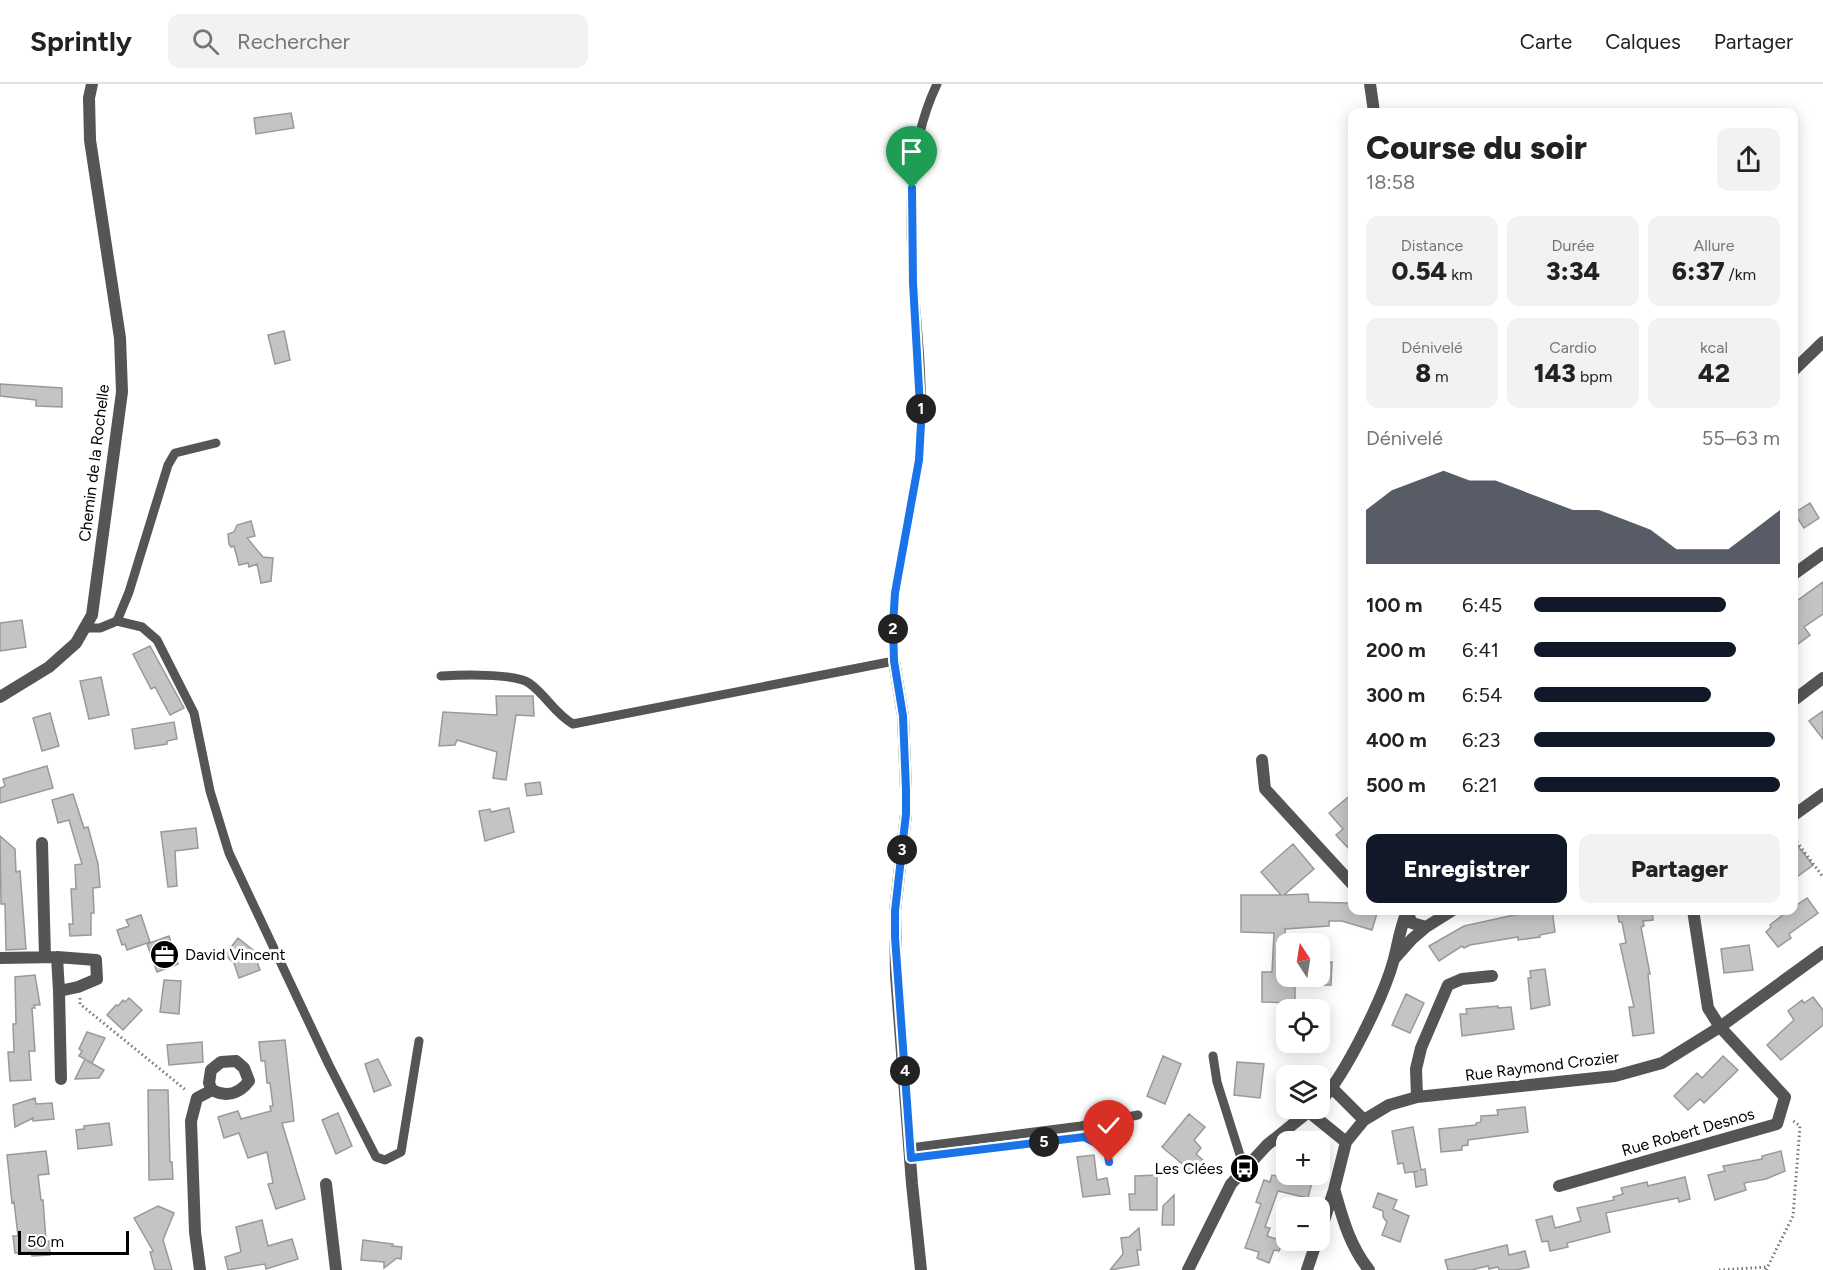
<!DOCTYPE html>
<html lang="fr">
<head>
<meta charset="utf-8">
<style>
  :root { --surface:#fff; --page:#f2f2f2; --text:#222; --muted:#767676; --line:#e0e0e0; --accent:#111827 }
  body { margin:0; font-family:Figtree,sans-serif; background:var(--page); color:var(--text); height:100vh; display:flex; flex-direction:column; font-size:22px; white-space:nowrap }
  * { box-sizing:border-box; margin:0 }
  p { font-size:20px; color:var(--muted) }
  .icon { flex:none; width:33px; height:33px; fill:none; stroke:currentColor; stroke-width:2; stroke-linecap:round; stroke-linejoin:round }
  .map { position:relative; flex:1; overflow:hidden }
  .drawer { position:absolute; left:1348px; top:24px; width:450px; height:807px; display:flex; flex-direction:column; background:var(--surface); border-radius:12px; box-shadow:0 3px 15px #0003 }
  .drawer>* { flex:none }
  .needle { width:39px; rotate:348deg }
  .buttons { position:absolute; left:1276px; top:849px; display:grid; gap:12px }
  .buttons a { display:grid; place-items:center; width:54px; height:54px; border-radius:12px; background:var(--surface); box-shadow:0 3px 15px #0003; font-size:30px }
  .scale { position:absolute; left:18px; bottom:15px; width:111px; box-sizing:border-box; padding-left:6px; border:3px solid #000; border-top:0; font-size:16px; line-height:21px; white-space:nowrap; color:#000; -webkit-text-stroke:4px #fff; paint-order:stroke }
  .pin { position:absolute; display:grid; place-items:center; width:51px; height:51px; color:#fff; margin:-62px -26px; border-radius:50% 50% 50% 0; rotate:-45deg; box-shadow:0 0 6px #0007 }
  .pin .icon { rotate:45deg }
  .km { position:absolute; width:30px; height:30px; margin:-15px; border-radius:50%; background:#222; color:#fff; font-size:16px; line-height:30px; text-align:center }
  .round { display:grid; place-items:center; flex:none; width:63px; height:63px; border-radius:12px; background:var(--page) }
  .overview { display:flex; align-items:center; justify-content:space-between; height:102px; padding:0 18px }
  h1 { font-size:33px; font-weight:800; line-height:45px }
  .stats { display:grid; grid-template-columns:repeat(3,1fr); gap:9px; height:102px; padding:6px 18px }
  .stats div { display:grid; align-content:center; border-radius:12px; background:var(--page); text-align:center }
  .stats b { font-size:26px; font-weight:800 }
  .stats small { font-size:16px; font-weight:400 }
  .stats p { font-size:16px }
  .chart { height:168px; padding:12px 18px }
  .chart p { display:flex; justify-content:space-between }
  .chart svg { width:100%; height:108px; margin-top:6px; fill:var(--accent); opacity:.7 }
  .button { display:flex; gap:12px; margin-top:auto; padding:12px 18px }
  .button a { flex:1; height:69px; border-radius:12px; background:var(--accent); color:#fff; font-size:24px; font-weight:800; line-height:69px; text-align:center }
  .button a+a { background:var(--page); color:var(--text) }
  ul { padding:0 18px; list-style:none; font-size:20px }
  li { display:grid; grid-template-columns:96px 72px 1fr; align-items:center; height:45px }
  li i { height:15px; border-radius:8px; background:var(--accent) }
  header { display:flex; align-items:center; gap:36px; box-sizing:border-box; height:84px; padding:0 30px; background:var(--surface); border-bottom:2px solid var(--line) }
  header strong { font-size:28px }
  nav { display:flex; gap:33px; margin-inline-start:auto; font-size:21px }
  .search { width:420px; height:54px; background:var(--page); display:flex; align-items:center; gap:15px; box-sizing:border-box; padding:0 21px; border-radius:12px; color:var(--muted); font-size:22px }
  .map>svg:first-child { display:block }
  .building { fill:#c4c4c4; stroke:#999; stroke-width:1.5 }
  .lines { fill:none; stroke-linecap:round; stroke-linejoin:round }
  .path { stroke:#777; stroke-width:3; stroke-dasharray:1.5 3; stroke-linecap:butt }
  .service { stroke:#555; stroke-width:9 }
  .minor { stroke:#555; stroke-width:12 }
  .tertiary { stroke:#555; stroke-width:12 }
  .route-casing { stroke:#fff; stroke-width:12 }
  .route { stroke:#1a73e8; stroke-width:8 }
  .labels { text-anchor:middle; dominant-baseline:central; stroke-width:6; stroke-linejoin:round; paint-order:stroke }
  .street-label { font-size:16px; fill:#000; stroke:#fff }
  .poi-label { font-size:16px; fill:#000; stroke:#fff; text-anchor:start }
</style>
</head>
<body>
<header>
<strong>Sprintly</strong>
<div class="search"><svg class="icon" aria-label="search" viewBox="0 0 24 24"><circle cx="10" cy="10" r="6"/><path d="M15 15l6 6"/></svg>Rechercher</div>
<nav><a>Carte</a><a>Calques</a><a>Partager</a></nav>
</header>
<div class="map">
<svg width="1823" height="1186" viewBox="0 0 1823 1186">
  <rect width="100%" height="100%" fill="#fff"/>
  <path class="building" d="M 291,29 L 294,44 L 256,50 L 254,34 Z
    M 284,247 L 290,276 L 275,280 L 268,251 Z
    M 0,300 L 62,304 L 62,323 L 36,322 L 36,316 L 0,312 Z
    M 1810,419 L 1819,434 L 1804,444 L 1794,429 Z
    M 251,437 L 255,452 L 247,454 L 263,473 L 273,474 L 271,497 L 261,499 L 257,480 L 249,483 L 248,479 L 239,481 L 234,462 L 231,463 L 229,460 L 228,450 L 234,448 L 237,441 Z
    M 1823,498 L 1823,530 L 1804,543 L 1810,551 L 1794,563 L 1794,519 Z
    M 22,536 L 26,563 L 0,567 L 0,539 Z
    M 150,562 L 184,624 L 170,631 L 155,603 L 151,605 L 133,570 Z
    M 101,593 L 109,631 L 89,635 L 80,597 Z
    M 496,612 L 533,612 L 534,632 L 516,631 L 506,696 L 493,694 L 497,668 L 457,656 L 455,661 L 439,662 L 443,628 L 497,631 Z
    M 1823,627 L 1823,655 L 1809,637 Z
    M 50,629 L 59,662 L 42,667 L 33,634 Z
    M 174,638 L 177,655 L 167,657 L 167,660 L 135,665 L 132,645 Z
    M 47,682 L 53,704 L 0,719 L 0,704 L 5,702 L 3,695 Z
    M 540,698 L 542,710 L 527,712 L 525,700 Z
    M 1353,709 L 1353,769 L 1336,751 L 1343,745 L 1329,729 Z
    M 73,710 L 84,744 L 88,743 L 98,780 L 100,803 L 93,804 L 94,829 L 91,829 L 91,851 L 70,852 L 69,840 L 73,840 L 71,805 L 76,805 L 75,781 L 82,780 L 69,736 L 58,739 L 52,716 Z
    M 509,724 L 514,748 L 485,757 L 479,727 L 490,725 L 491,728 Z
    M 196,744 L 198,764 L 175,767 L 177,802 L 168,803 L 161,748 Z
    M 0,752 L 15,765 L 16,788 L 20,787 L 26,865 L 6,866 L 5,820 L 1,820 Z
    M 1794,757 L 1813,781 L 1794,795 Z
    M 1293,760 L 1314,785 L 1284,811 L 1308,810 L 1309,818 L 1347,819 L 1353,821 L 1353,826 L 1378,826 L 1372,846 L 1342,837 L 1329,837 L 1329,842 L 1285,845 L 1287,893 L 1295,893 L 1295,919 L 1262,918 L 1262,888 L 1272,888 L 1274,849 L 1241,848 L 1241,811 L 1281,811 L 1261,788 Z
    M 1807,814 L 1818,829 L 1789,850 L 1791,854 L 1778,863 L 1766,848 L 1771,843 L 1770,841 L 1789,826 L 1794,826 L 1794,823 Z
    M 1552,826 L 1555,848 L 1540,851 L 1540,853 L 1518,856 L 1518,853 L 1470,861 L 1464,864 L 1462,862 L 1439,877 L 1429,862 L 1464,842 L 1514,831 Z
    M 1617,826 L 1652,826 L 1653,836 L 1643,837 L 1644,842 L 1641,843 L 1650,890 L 1648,890 L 1654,949 L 1633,952 L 1629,923 L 1634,923 L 1620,860 L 1626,859 L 1622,838 L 1619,838 Z
    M 141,831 L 150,858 L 127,866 L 125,860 L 122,861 L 117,846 L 129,842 L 126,836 Z
    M 169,852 L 178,880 L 157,888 L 147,860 Z
    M 238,854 L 253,866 L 260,886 L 239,894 L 234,879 L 225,871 Z
    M 1749,861 L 1753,886 L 1724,889 L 1721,865 Z
    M 1320,878 L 1332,878 L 1331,901 L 1320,901 Z
    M 1545,885 L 1550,921 L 1531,925 L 1528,894 L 1531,894 L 1530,887 Z
    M 35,891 L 40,921 L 34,921 L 35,924 L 32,924 L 35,967 L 29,967 L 31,996 L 10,997 L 8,968 L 14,968 L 13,940 L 16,940 L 15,893 Z
    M 164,896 L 181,897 L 179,930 L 160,928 Z
    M 1406,910 L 1424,919 L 1410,949 L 1392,941 Z
    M 1813,913 L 1823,926 L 1823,941 L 1781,976 L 1767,961 L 1794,936 L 1788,927 L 1802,916 L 1804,919 Z
    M 129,914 L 142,926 L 123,946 L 107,931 L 116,921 L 118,922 L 123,916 L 125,918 Z
    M 1498,922 L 1498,924 L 1511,923 L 1514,945 L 1462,952 L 1460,930 L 1467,930 L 1466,925 Z
    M 87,948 L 105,954 L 92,979 L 86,976 L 104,986 L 99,994 L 75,995 L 85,975 L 79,972 L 82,967 L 79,965 Z
    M 285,956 L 294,1037 L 282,1039 L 305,1115 L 276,1125 L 268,1100 L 273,1099 L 267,1068 L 248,1074 L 239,1049 L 224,1054 L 218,1033 L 238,1027 L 241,1035 L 271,1027 L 270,1022 L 273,1022 L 270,999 L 267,999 L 265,977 L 261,977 L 259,958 Z
    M 202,958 L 203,978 L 169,981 L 167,961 Z
    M 1163,972 L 1181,980 L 1165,1020 L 1147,1012 Z
    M 1723,972 L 1738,986 L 1704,1019 L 1700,1015 L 1688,1026 L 1674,1012 L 1697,989 L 1702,994 Z
    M 378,975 L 391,1001 L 374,1008 L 365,980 Z
    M 1237,978 L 1264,980 L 1260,1014 L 1234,1011 Z
    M 148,1006 L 168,1006 L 170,1078 L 172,1078 L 173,1095 L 149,1096 Z
    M 35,1014 L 36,1020 L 52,1019 L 54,1035 L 33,1037 L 33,1034 L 15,1043 L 13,1021 Z
    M 1525,1023 L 1528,1048 L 1468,1056 L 1468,1061 L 1462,1062 L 1462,1066 L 1441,1068 L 1439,1045 L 1476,1041 L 1476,1039 L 1481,1038 L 1481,1032 L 1498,1031 L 1497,1026 Z
    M 338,1029 L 352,1062 L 336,1070 L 322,1036 Z
    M 1189,1030 L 1205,1043 L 1194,1056 L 1201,1064 L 1196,1070 L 1204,1077 L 1193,1089 L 1162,1063 Z
    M 109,1039 L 112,1061 L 78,1065 L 76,1046 L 84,1045 L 84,1042 Z
    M 1413,1043 L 1421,1086 L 1425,1085 L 1427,1101 L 1416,1103 L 1414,1088 L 1418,1087 L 1405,1089 L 1403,1079 L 1398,1080 L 1392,1047 Z
    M 46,1067 L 49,1090 L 38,1091 L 41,1116 L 43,1116 L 46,1157 L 49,1157 L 50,1171 L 32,1172 L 31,1168 L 15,1169 L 13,1152 L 18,1152 L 14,1118 L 12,1119 L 7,1071 Z
    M 1781,1067 L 1785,1087 L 1766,1095 L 1744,1099 L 1746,1106 L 1715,1116 L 1708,1091 L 1725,1087 L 1723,1082 L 1762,1075 L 1762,1072 Z
    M 1285,1068 L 1287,1068 L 1287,1090 L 1314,1090 L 1308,1114 L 1278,1107 L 1265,1143 L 1270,1144 L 1267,1152 L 1283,1157 L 1279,1167 L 1274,1166 L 1269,1179 L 1257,1174 L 1259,1168 L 1245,1164 L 1261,1120 L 1256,1118 L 1264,1096 L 1270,1098 L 1272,1091 L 1277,1092 Z
    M 1094,1071 L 1097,1096 L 1107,1094 L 1110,1110 L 1083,1113 L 1077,1073 Z
    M 1157,1091 L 1157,1126 L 1130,1126 L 1129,1110 L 1135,1110 L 1135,1092 Z
    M 1685,1093 L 1690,1115 L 1679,1118 L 1678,1114 L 1606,1129 L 1610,1148 L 1567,1159 L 1568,1163 L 1550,1167 L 1548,1157 L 1542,1158 L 1536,1136 L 1552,1132 L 1555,1144 L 1581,1137 L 1577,1124 L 1614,1116 L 1613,1113 L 1623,1110 L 1621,1104 L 1647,1098 L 1648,1102 Z
    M 1378,1109 L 1397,1116 L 1393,1125 L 1409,1132 L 1400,1158 L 1382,1151 L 1387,1138 L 1383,1133 L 1383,1127 L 1373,1123 Z
    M 1174,1111 L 1174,1141 L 1162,1141 L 1163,1122 Z
    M 158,1122 L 174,1129 L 163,1156 L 172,1186 L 155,1186 L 150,1168 L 153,1167 L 134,1134 Z
    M 262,1136 L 268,1162 L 292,1155 L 298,1175 L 266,1185 L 265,1180 L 228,1186 L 225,1173 L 241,1168 L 236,1143 Z
    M 1139,1144 L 1141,1166 L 1137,1166 L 1139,1181 L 1110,1186 L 1123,1170 L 1121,1154 L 1129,1153 Z
    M 363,1156 L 393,1160 L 392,1162 L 402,1163 L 401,1175 L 397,1174 L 384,1184 L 384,1178 L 361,1176 Z
    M 1507,1161 L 1509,1171 L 1525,1167 L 1529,1183 L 1516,1186 L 1499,1186 L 1498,1183 L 1489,1185 L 1488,1182 L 1471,1186 L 1448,1186 L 1445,1176 Z"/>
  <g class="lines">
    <path class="path" d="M 1794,754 L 1823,793
      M 80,914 L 80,920 L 187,1007
      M 1719,1186 L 1767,1183
      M 1766,1186 L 1793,1132 L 1800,1042 L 1792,1036"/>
    <path class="service" d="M 117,537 L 142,543 L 157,556 L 194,629 L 210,707 L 229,769 L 329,981 L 376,1073 L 385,1076 L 401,1068 L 419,957
      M 84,544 L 100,544 L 117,537 L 129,508 L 168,381 L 175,369 L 216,359
      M 441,592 C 459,591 514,589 529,599 C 546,611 555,630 573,640 L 894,577 C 894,554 893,531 895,509 C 898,487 904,467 907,446 C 914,412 919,377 921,342 C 926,229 886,107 937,0
      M 1213,972 L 1217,998 L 1240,1071 L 1248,1080
      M 910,1064 L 1081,1042 L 1138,1031
      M 911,1074 L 1084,1053 L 1107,1065 L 1109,1078"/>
    <path class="minor" d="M 1370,0 L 1374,28
      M 1794,286 L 1823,258
      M 1794,490 L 1823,469
      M 894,577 L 903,632 L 906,706 L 906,730 L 895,827 L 896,891 L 912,1100 L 921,1186
      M 1262,676 L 1265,705 L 1353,801
      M 1794,731 L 1823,710
      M 42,759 L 45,873
      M 57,873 L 59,907
      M 0,874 L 57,873 L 96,876 L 97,895 L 78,903 L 59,907 L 61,995
      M 1332,1004 L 1364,1036
      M 1417,1013 L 1416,985 L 1421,964 L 1448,901 L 1462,895 L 1492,892
      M 1309,1028 L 1346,1058
      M 326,1100 L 336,1186
      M 1559,1102 L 1777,1040 L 1785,1013 L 1720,943 L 1708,924 L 1693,826
      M 1335,1108 C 1343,1136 1350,1162 1369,1186
      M 1320,1149 L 1334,1106 L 1346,1058 L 1364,1036 L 1389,1021 L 1417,1013 L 1615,992 L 1662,979 L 1720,943 L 1823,868
      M 200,1186 L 195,1148 L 191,1037 L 197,1014 L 212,1006 L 209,999 L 211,986 L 221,978 L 236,977 L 244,984 L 249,997 C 240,1009 227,1014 212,1006
      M 1307,1186 L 1317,1156"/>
    <path class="tertiary" d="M 0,613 L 49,583 L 76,559 L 92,531 L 122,308 L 120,254 L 90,56 L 89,14 L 92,0
      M 1794,616 L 1823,594
      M 1406,826 L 1412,839 L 1426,843 L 1453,826
      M 1395,874 L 1412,855 L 1426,843
      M 1320,1018 C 1346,990 1384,912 1394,875 C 1398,859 1400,845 1406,830
      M 1188,1186 L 1231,1100 L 1267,1061 L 1313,1024"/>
  </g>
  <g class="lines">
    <defs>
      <path id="route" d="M 912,104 L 913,199 L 921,340 L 919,376 L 895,509 L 893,541 L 894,577 L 903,632 L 906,706 L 906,730 L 895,827 L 895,853 L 911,1074 L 1084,1053 L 1107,1065 L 1109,1078"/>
    </defs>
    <use href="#route" class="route-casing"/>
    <use href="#route" class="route"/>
  </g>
  <defs>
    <symbol id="office-disc" viewBox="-11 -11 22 22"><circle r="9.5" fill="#000" stroke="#fff"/><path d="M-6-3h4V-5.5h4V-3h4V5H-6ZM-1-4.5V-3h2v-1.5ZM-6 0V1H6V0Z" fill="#fff"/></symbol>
    <symbol id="bus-disc" viewBox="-11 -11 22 22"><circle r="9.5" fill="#000" stroke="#fff"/><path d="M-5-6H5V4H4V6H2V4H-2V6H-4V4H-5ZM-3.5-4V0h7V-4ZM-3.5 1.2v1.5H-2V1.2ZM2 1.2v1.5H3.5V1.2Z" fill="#fff"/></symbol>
  </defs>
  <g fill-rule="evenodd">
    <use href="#office-disc" x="148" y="854" width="33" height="33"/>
    <use href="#bus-disc" x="1228" y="1068" width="33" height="33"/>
  </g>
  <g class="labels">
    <g class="street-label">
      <text transform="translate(94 379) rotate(-83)">Chemin de la Rochelle</text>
      <text transform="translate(1542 982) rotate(-7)">Rue Raymond Crozier</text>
      <text transform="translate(1688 1048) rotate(-16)">Rue Robert Desnos</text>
    </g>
    <g class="poi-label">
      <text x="185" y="870">David Vincent</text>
      <text x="1223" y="1084" text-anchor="end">Les Clées</text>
    </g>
  </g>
</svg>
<div class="buttons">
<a><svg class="needle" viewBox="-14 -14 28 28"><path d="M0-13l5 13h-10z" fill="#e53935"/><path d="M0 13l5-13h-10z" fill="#767676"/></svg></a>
<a><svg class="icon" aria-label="locate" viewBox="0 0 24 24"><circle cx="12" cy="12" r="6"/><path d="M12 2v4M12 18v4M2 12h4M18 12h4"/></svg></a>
<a><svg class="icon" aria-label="layers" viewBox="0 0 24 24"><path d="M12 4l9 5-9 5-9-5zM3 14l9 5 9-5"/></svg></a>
<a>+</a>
<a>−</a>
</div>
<div class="scale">50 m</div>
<div class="pin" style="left:912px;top:104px;background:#1e9e55"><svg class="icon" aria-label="arrive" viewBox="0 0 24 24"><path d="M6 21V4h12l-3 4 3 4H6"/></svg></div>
<div class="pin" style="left:1109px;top:1078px;background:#d93025"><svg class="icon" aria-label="check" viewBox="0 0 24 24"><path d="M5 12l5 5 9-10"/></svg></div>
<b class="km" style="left:921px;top:325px">1</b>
<b class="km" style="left:893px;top:545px">2</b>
<b class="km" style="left:902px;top:766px">3</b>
<b class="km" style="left:905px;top:987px">4</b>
<b class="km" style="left:1044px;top:1058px">5</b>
<section class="drawer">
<div class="overview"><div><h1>Course du soir</h1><p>18:58</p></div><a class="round"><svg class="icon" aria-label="share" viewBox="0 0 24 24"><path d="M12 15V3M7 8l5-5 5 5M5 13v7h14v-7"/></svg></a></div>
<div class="stats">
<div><p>Distance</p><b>0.54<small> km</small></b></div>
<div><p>Durée</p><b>3:34</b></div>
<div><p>Allure</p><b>6:37<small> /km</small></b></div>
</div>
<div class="stats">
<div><p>Dénivelé</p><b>8<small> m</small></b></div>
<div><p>Cardio</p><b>143<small> bpm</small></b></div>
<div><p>kcal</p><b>42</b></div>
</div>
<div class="chart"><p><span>Dénivelé</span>55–63 m</p>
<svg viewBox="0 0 160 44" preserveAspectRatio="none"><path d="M0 44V22L10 14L20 10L30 6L40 10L50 10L60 14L70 18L80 22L90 22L100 26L110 30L120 38L130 38L140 38L150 30L160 22V44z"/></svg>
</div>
<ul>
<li><b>100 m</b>6:45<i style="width:78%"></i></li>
<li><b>200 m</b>6:41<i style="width:82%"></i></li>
<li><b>300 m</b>6:54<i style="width:72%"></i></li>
<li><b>400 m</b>6:23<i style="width:98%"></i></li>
<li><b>500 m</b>6:21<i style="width:100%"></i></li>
</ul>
<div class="button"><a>Enregistrer</a><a>Partager</a></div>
</section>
</div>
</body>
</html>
